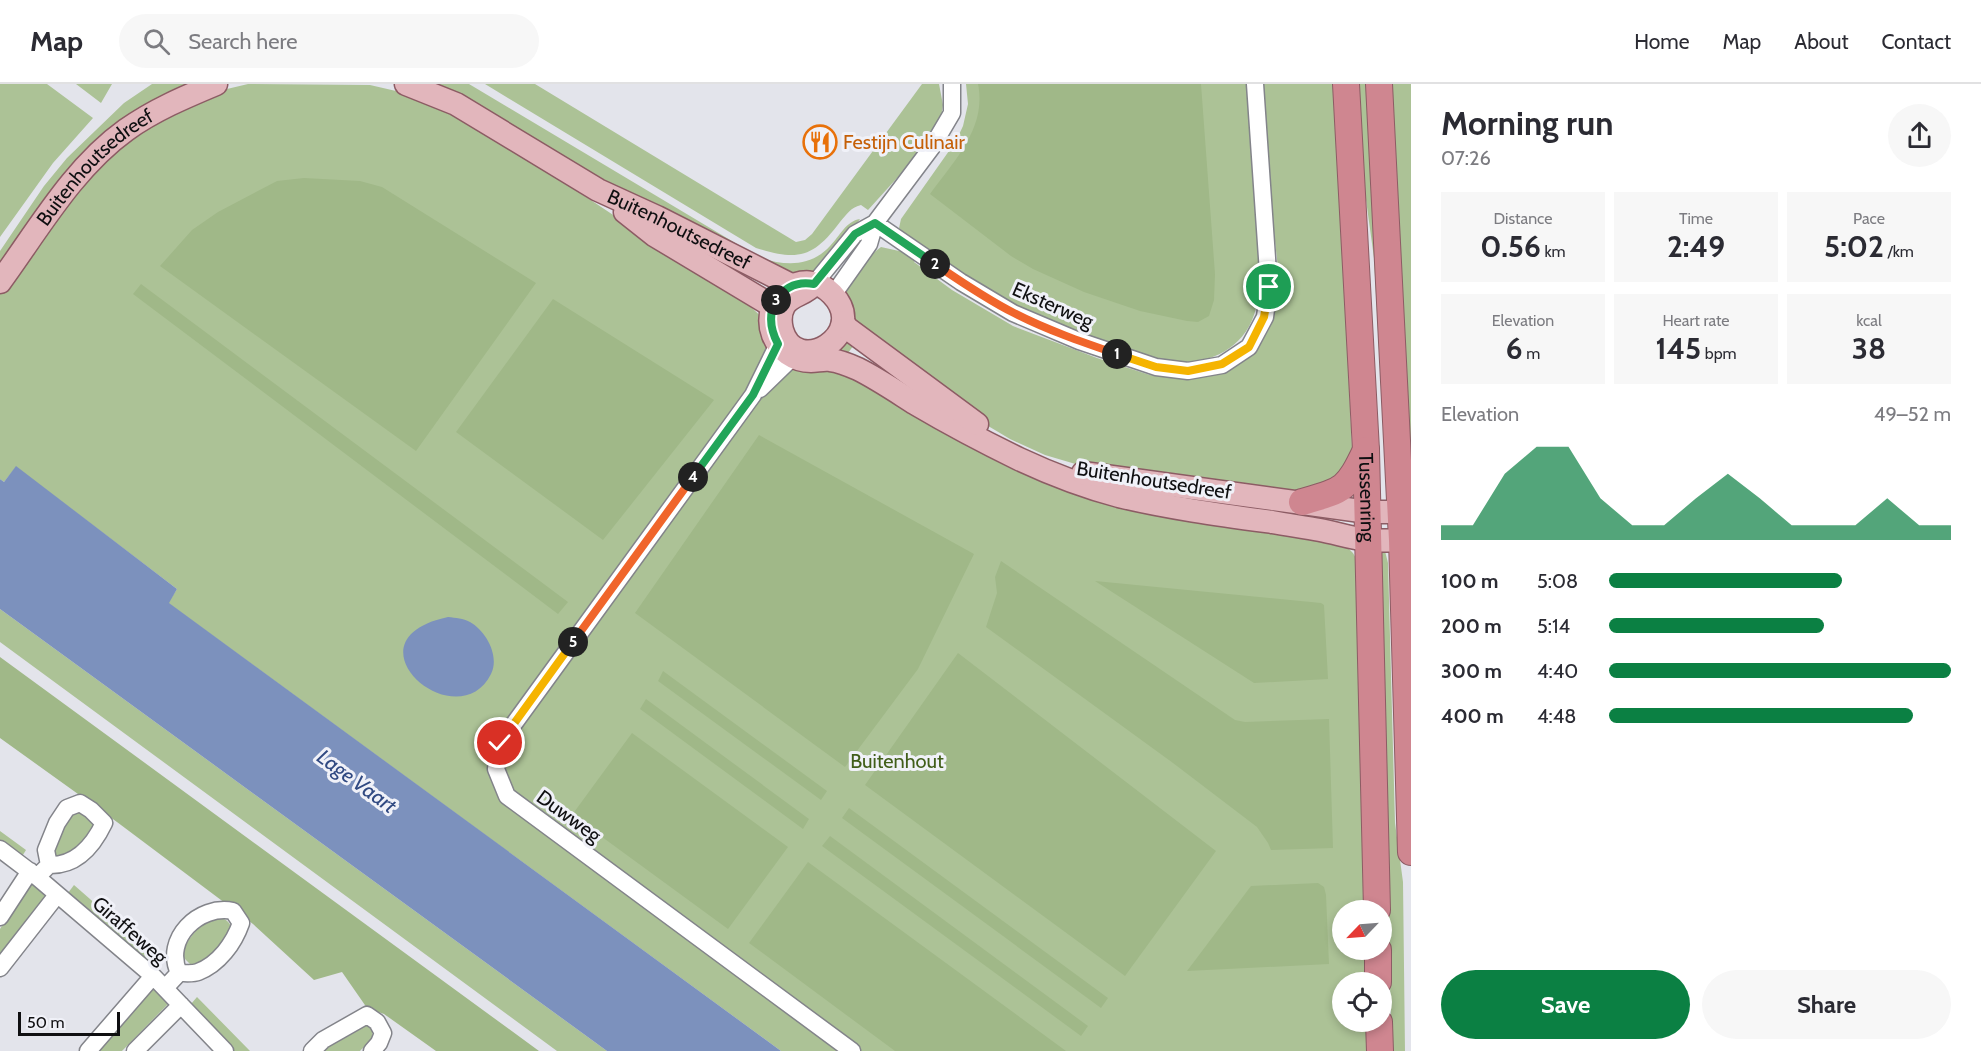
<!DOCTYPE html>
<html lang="en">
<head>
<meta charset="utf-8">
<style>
  :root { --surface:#fff; --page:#f7f7f7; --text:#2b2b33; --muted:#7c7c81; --line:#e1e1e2; --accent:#0b8043 }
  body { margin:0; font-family:Cabin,sans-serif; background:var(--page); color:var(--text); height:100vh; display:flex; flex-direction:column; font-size:22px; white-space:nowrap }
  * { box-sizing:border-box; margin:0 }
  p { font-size:20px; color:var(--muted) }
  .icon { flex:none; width:33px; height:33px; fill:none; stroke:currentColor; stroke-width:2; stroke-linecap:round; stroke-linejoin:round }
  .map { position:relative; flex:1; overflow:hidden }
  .details { display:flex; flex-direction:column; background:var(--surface); width:570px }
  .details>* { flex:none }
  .needle { width:39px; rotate:245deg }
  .tools { position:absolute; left:1332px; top:816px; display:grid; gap:12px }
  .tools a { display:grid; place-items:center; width:60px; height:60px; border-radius:50%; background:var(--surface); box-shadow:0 3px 9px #0003; font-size:30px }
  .scale { position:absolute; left:18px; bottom:15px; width:102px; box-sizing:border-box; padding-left:6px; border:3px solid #0f0f11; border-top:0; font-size:16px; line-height:21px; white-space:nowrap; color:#0f0f11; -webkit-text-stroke:4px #f0f1f8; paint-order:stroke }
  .pin { position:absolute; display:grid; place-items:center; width:51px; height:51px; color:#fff; margin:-26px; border:3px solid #fff; border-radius:50%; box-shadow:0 2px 6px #0007 }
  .km { position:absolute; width:30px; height:30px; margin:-15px; border-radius:50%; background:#222; color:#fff; font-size:16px; line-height:30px; text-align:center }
  .round { display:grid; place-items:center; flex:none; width:63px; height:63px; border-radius:32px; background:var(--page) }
  .head { display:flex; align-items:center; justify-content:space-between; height:102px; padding:0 30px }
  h1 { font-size:33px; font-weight:800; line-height:45px }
  .figures { display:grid; grid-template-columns:repeat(3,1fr); gap:9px; height:102px; padding:6px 30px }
  .figures div { display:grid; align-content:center; border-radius:0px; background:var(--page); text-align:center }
  .figures b { font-size:30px; font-weight:800 }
  .figures small { font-size:16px; font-weight:400 }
  .figures p { font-size:16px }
  .chart { height:168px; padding:12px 30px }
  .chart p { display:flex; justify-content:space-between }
  .chart svg { width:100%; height:108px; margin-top:6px; fill:var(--accent); opacity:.7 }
  .button { display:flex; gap:12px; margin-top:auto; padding:12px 30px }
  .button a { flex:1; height:69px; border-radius:36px; background:var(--accent); color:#fff; font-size:24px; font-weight:800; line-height:69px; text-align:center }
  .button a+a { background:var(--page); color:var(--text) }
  ul { padding:0 30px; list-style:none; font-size:20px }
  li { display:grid; grid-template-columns:96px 72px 1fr; align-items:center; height:45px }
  li i { height:15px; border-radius:8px; background:var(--accent) }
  header { display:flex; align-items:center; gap:36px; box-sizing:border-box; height:84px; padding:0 30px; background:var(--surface); border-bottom:2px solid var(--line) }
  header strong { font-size:28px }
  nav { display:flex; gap:33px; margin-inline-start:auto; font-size:21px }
  .search { width:420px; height:54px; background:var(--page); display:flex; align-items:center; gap:15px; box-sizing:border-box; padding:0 21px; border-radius:33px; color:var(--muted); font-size:22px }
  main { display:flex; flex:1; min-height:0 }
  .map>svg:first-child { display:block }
  .green { fill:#acc296 }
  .forest { fill:#a0b888 }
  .water { fill:#7c91bd }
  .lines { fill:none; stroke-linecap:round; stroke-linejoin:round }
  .minor-casing { stroke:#83848a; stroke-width:19 }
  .major-casing { stroke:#8c5c64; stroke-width:25 }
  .highway-casing { stroke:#8c5c64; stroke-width:28 }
  .minor { stroke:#fff; stroke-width:16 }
  .major { stroke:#e2b6bc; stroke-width:22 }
  .highway { stroke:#cf8690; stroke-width:26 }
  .split-1-casing { stroke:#fff; stroke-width:12 }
  .split-2-casing { stroke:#fff; stroke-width:12 }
  .split-3-casing { stroke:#fff; stroke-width:12 }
  .split-4-casing { stroke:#fff; stroke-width:12 }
  .split-5-casing { stroke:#fff; stroke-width:12 }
  .split-6-casing { stroke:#fff; stroke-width:12 }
  .split-1 { stroke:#f5b400; stroke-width:8 }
  .split-2 { stroke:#f0652b; stroke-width:8 }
  .split-3 { stroke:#22a559; stroke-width:8 }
  .split-4 { stroke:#22a559; stroke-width:8 }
  .split-5 { stroke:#f0652b; stroke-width:8 }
  .split-6 { stroke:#f5b400; stroke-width:8 }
  .labels { text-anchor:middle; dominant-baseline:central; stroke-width:6; stroke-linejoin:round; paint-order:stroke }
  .food-label { font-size:20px; fill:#c56008; stroke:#f0f1f8; text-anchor:start }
  .street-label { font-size:20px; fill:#0f0f11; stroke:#f0f1f8 }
  .park-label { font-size:20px; fill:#415e1a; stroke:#f0f1f8 }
  .water-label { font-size:21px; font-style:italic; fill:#304982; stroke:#f0f1f8 }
</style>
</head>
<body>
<header>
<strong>Map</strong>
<div class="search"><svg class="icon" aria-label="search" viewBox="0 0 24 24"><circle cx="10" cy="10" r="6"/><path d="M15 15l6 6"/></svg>Search here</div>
<nav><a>Home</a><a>Map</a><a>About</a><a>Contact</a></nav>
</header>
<main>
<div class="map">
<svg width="1411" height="967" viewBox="0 0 1411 967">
  <rect width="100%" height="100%" fill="#e3e4eb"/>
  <path class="green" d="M 0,0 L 47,0 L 93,34 L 53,79 L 0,153 Z
    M 76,0 L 112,0 L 101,19 Z
    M 152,0 L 194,0 L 151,22 L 0,185 L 0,167 L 44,102 L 67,74 L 124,19 Z
    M 248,0 L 370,1 L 409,10 L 490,49 L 750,222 L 811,281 L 845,210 C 849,192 866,174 881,163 L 899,167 L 907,153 L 899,144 L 901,135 L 956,57 L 963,42 L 968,20 L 966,0 L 1248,0 C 1251,38 1254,76 1257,114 C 1260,153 1267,193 1254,231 C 1243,264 1211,279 1179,279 C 1165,279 1148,272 1135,268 C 1087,252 1039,236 995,212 C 970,199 947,180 923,165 L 914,178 L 952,206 L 1013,242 L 1097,274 L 1150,291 L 1173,294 L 1187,295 L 1204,293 L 1221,290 L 1230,286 L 1249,273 L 1259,263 L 1269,245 L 1279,211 L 1279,193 L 1273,139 L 1262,0 L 1343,0 L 1345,216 L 1352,363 L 1350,382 L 1312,410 L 1089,384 L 1045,371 L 1010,355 L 958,324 L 862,250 L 837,284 L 1023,383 L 1343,459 L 1353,469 L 1359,480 L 1368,826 L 1342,826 L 1342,866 L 1369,866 L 1370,898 L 1342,898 L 1342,938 L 1371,938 L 1372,967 L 781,967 L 168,519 L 177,505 L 16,383 L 4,398 L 0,395 L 0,209 L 89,93 L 125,59 L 168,31 L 205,13 L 227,5 Z
    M 433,0 L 469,0 L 757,172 C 782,182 810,184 830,162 C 840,152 846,137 860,135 L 832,175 L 810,191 L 779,191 L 541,63 Z
    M 485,0 L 535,0 L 796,158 L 805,156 L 812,150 L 922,0 L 939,0 L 943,21 L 941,33 L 917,72 L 868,126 L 861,121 C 850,124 847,130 840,138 C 813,174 798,177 756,164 Z
    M 1358,0 L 1373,0 L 1387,413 L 1374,174 L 1360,72 Z
    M 1390,0 L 1411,0 L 1411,403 Z
    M 1384,463 L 1388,479 L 1395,739 L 1403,798 L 1405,967 L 1392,967 L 1377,473 Z
    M 0,525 L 607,967 L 557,967 L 0,558 Z
    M 74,724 L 94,736 L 95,745 L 68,772 L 58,773 L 53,769 L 56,756 Z
    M 0,747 L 26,766 L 21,774 L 0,760 Z
    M 30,798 L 46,811 L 0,870 L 0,845 Z
    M 74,801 L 155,872 L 148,879 L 68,809 Z
    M 210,832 C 219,833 226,833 231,842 C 226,858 208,876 192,882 L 182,872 C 185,856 199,843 210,832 Z
    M 153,903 L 170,918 L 122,967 L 98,967 Z
    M 197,913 L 250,967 L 234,967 L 191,920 Z
    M 368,940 C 379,952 368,958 360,967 L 322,967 L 354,943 Z"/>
  <path class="forest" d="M 978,0 L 1201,0 L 1215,190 L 1214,216 L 1209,232 L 1198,238 L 1187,237 L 1140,227 L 1084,208 L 1033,185 L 1011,172 L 930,110 C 954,77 987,44 978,0 Z
    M 304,94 L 360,97 L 382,103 L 536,199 L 416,367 L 160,182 L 192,146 L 218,128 L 277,97 Z
    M 141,200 L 568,518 L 558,530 L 133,210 Z
    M 553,215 L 714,316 L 603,456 L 456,348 Z
    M 759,351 L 974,470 L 918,585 L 845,683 L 635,529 Z
    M 1001,477 L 1235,636 L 1245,638 L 1329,635 L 1333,764 L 1271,766 L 1268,759 L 1257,743 L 1173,679 L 986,543 L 997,509 L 995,493 Z
    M 1095,497 L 1321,519 L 1324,521 L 1328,595 L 1254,599 Z
    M 958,569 L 1216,767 L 1125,892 L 865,701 Z
    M 0,573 L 539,967 L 436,967 L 384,930 L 367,924 L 342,888 L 314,896 L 253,840 L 117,738 L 0,654 Z
    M 663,587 L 827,707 L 821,716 L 658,597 Z
    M 646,615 L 809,735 L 803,745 L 640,625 Z
    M 632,649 L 788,763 L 728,845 L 572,731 Z
    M 849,724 L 1108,914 L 1101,924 L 842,734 Z
    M 830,752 L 1088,942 L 1081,952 L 822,762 Z
    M 808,778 L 1066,967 L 895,967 L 749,859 Z
    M 1318,799 L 1324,803 L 1326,811 L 1329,880 L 1187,887 L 1251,802 Z"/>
  <path class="water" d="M 16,382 L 177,505 L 169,519 L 781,967 L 607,967 L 0,525 L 0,395 L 4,398 Z
    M 448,533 C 456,534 463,534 470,538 C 486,547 500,572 491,590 C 457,657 340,556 448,533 Z"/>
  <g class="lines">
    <defs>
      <path id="minor" d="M 875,139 L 961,198 L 1013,229 L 1079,257 L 1156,283 L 1188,287 L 1222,281 L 1249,263 L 1265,233 L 1269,203 L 1255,0
        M 814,200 L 855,150 L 875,139
        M 833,211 L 869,160 L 875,139 L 932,63 L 952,29 L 952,0
        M 778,260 L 753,311 L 500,659 L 496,685 L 507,712 L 852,967
        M 760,305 L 793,273
        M 0,765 L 37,793 L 153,892 L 225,967
        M 37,793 L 49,781 C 76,782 93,762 104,739 L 91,726 L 80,719 L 67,724 L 57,739 L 46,766 L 49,781
        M 0,833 L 30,787
        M 0,884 L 57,811
        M 165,904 L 179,889 C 185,889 193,890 198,888 C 219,880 234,859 241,839 L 233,827 C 199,820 163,855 179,889
        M 88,967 L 153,892
        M 135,967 L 181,921
        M 312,967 L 323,956 L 367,931 L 377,938 L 383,949 L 379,959 L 372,967"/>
      <g id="major">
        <path id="s1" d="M 406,0 L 456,20 L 598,106 L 657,133 L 793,202"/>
        <path d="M 625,128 L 654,151 L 769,220 L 780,233"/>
        <path id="s2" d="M 0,198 C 38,146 73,84 126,46 C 154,26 185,13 216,0"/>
        <path d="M 814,200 C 805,211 790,211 784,222 C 780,229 780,238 782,246 C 796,295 871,250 832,210 C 804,180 759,213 773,251 C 779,266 794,277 811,277 C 817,277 824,275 830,276 C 839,277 849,281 858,285 C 878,295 897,308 916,320 C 950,340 984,358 1019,375 C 1051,390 1085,403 1119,412 C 1169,424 1221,431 1272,438 C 1288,441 1304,443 1320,446 C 1336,449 1351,454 1367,456 C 1381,457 1397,456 1411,456"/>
        <path d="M 843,238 L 847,244 L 977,340"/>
        <path d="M 1083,389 L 1368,428 L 1411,428"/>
      </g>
      <g id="highway">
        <path id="s3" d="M 1346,0 L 1366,366 L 1377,826"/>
        <path d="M 1379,0 L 1402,456 L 1411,768"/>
        <path d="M 1302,418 C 1344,406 1347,406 1366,366"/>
        <path d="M 1378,866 L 1378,898"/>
        <path d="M 1379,938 L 1380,967"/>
      </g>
    </defs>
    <use href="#minor" class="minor-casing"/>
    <use href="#major" class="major-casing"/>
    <use href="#highway" class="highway-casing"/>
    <use href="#minor" class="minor"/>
    <use href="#major" class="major"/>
    <use href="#highway" class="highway"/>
  </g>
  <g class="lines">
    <defs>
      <path id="split-1" d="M 1117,270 L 1156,283 L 1188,287 L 1222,280 L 1249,263 L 1264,233 L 1269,203"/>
      <path id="split-2" d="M 935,180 C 960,197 986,215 1014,229 C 1047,246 1082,258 1117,270"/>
      <path id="split-3" d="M 776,216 C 785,203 798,197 814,200 L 855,150 L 875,139 L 935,180"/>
      <path id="split-4" d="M 693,393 L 753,311 L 778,260 C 770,245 768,231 776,216"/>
      <path id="split-5" d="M 573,558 L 693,393"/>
      <path id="split-6" d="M 500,659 L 573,558"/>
    </defs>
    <use href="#split-1" class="split-1-casing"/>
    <use href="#split-2" class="split-2-casing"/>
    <use href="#split-3" class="split-3-casing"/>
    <use href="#split-4" class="split-4-casing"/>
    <use href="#split-5" class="split-5-casing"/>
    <use href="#split-6" class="split-6-casing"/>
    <use href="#split-1" class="split-1"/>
    <use href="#split-2" class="split-2"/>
    <use href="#split-3" class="split-3"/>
    <use href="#split-4" class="split-4"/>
    <use href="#split-5" class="split-5"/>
    <use href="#split-6" class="split-6"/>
  </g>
  <defs>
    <symbol id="restaurant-ring" viewBox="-11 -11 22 22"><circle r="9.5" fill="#f0f1f8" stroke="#e8710a" stroke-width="1.5"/><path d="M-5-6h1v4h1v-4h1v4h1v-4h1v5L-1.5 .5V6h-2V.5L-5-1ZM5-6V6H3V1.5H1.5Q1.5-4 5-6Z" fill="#e8710a"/></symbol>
  </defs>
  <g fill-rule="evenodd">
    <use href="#restaurant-ring" x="801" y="39" width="38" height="38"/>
  </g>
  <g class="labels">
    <g class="food-label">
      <text x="843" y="58">Festijn Culinair</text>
    </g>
    <g class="street-label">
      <text stroke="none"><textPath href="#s2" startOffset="150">Buitenhoutsedreef</textPath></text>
      <text stroke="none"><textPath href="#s1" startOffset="310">Buitenhoutsedreef</textPath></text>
      <text transform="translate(1053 221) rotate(24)">Eksterweg</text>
      <text transform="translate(1154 396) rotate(9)">Buitenhoutsedreef</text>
      <text stroke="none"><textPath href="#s3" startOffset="414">Tussenring</textPath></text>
      <text transform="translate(569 732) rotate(36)">Duwweg</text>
      <text transform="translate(130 846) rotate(41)">Giraffeweg</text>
    </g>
    <g class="park-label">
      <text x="897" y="677">Buitenhout</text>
    </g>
    <g class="water-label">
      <text transform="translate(357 697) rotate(36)">Lage Vaart</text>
    </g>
  </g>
</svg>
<div class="tools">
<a><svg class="needle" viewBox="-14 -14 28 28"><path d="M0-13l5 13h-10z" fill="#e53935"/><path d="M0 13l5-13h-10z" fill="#7c7c81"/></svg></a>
<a><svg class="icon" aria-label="locate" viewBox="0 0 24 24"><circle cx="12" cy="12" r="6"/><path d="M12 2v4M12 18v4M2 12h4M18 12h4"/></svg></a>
</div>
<div class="scale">50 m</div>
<div class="pin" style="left:1269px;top:203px;background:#1e9e55"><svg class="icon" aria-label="arrive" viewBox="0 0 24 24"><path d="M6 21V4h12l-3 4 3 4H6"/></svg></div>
<div class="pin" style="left:500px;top:659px;background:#d93025"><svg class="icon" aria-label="check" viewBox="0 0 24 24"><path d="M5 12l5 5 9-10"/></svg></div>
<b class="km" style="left:1117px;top:270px">1</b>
<b class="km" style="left:935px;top:180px">2</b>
<b class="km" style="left:776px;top:216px">3</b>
<b class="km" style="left:693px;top:393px">4</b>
<b class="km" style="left:573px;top:558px">5</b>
</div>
<section class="details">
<div class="head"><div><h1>Morning run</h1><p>07:26</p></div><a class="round"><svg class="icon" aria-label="share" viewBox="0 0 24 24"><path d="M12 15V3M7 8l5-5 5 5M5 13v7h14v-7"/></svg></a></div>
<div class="figures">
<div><p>Distance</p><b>0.56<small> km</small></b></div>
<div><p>Time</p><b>2:49</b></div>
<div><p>Pace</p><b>5:02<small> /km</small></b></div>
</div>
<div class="figures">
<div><p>Elevation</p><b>6<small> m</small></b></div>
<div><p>Heart rate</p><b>145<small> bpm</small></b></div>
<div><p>kcal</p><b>38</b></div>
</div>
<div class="chart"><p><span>Elevation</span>49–52 m</p>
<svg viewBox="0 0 160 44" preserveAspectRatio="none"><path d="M0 44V38L10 38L20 17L30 6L40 6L50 27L60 38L70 38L80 27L90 17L100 27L110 38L120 38L130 38L140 27L150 38L160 38V44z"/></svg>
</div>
<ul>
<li><b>100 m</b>5:08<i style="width:68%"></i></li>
<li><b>200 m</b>5:14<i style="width:63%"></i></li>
<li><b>300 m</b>4:40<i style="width:100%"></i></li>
<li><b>400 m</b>4:48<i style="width:89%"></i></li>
</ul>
<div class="button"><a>Save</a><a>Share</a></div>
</section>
</main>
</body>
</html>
